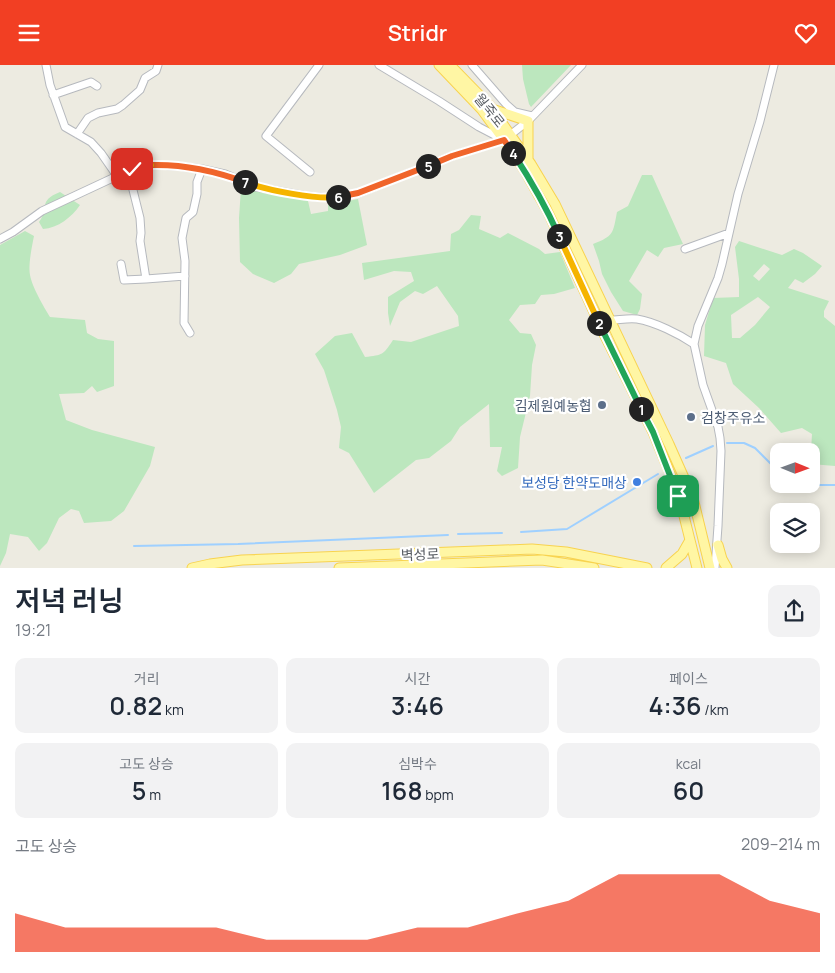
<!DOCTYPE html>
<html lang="ko">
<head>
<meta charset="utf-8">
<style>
  :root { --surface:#fff; --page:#f2f2f3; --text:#1f2937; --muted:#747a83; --accent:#f23f23 }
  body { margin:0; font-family:Manrope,"Noto Sans KR",sans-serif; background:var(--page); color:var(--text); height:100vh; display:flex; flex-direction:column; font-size:19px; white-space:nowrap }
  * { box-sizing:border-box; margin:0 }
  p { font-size:16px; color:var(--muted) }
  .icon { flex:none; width:28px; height:28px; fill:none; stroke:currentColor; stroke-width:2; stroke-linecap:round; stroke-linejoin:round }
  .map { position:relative; height:503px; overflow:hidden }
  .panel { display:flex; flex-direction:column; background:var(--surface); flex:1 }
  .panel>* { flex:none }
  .needle { width:32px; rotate:91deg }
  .buttons { position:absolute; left:770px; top:378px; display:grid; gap:10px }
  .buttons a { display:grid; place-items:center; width:50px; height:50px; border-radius:10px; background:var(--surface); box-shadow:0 2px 12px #0003; font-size:25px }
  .pin { position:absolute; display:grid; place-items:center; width:42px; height:42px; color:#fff; margin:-21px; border-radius:10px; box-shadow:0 2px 8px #0006 }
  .km { position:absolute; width:25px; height:25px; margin:-12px; border-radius:50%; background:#222; color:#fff; font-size:14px; line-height:25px; text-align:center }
  .round { display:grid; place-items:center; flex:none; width:52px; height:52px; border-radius:10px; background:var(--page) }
  .overview { display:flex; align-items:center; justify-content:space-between; height:85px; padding:0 15px }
  h1 { font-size:28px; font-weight:600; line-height:38px }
  .stats { display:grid; grid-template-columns:repeat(3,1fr); gap:8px; height:85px; padding:5px 15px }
  .stats div { display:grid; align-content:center; border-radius:10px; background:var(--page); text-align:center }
  .stats b { font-size:25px; font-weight:600 }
  .stats small { font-size:14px; font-weight:400 }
  .stats p { font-size:14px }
  .chart { height:140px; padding:10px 15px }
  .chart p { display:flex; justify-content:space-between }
  .chart svg { width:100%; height:90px; margin-top:5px; fill:var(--accent); opacity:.7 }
  header { display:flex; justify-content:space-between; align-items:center; height:65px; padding:0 15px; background:var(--accent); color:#fff; font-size:22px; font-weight:600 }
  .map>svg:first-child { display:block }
  .green { fill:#bce7be; fill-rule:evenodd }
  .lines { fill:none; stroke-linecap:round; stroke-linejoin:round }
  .stream { stroke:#9fd0ff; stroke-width:2 }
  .minor-casing { stroke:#b6b9be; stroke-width:9 }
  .major-casing { stroke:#f8d34f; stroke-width:11 }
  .minor { stroke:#fff; stroke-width:7 }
  .major { stroke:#fff6a4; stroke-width:9 }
  .split-1-casing { stroke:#fff; stroke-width:10 }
  .split-2-casing { stroke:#fff; stroke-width:10 }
  .split-3-casing { stroke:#fff; stroke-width:10 }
  .split-4-casing { stroke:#fff; stroke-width:10 }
  .split-5-casing { stroke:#fff; stroke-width:10 }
  .split-6-casing { stroke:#fff; stroke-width:10 }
  .split-7-casing { stroke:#fff; stroke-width:10 }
  .split-8-casing { stroke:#fff; stroke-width:10 }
  .split-9-casing { stroke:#fff; stroke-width:10 }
  .split-1 { stroke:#22a559; stroke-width:6 }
  .split-2 { stroke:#22a559; stroke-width:6 }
  .split-3 { stroke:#f5b400; stroke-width:6 }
  .split-4 { stroke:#22a559; stroke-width:6 }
  .split-5 { stroke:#f0652b; stroke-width:6 }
  .split-6 { stroke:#f0652b; stroke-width:6 }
  .split-7 { stroke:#f5b400; stroke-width:6 }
  .split-8 { stroke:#f0652b; stroke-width:6 }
  .split-9 { stroke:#f5b400; stroke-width:6 }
  .service-dot { fill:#5c6f8a; stroke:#fff; stroke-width:2 }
  .shop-dot { fill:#3f7fe0; stroke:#fff; stroke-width:2 }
  .labels { text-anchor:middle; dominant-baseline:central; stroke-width:4.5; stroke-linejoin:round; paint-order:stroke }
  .street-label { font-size:14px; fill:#595d63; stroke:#fff }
  .service-label { font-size:14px; fill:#4e5e75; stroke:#fff; text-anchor:end }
  .shop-label { font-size:14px; fill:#366cbe; stroke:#fff; text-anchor:end }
</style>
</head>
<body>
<header><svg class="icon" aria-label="menu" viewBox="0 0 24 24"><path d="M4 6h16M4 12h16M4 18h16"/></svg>Stridr<svg class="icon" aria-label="heart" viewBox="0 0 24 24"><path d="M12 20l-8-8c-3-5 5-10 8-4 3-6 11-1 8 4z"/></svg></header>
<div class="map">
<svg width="835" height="503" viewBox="0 0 835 503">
  <rect width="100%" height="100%" fill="#edebe1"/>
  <path class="green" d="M 522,0 L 571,0 L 531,42 L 529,39 L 523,14 Z
    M 642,110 L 652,110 L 683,179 L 664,183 L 658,192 L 647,185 L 629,216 L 642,229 L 640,244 L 637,250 L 623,246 L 611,227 L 602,209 L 599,196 L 593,179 C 614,171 613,168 617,147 L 628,141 Z
    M 241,123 C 264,124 286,132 308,136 L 311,149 L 328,146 L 328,140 L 358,134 L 367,180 L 340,190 L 299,199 L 291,209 L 274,218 L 253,209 L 240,197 L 239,153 Z
    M 60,127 L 80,140 C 72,152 58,163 43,164 L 39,157 C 50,143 37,136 60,127 Z
    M 471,150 L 481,151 L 479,164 L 500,173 L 508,168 L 539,184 L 545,189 L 560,187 L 575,223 L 554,229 L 541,230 L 535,239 L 520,240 L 509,255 L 520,268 L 531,269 L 536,280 L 532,300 L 530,331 L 520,372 L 518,403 L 502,411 L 497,406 L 502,382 L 490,382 L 489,339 L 460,362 L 451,376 L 429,393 L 416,395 L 374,428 L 349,388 L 339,383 L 341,362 L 337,345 L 324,305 L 315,289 L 335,271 L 352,268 L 365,292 C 383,290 383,290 393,275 L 411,277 L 459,261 L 458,251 L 437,221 L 423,229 L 415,226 L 400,237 L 390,261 L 388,248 L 388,232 L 414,216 L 411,207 L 394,206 L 364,215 L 362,198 L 450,186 L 451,169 L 459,165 Z
    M 25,166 L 34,171 C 32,181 28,200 30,210 C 32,222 44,242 50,252 L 85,255 L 87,268 L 98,274 L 114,276 L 114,321 L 97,327 L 92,321 L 84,328 L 59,329 L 66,355 L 92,365 L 155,382 L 150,401 L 124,446 L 111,456 L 84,458 L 79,446 L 71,444 L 59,453 L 47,478 L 39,486 L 28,472 L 10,469 L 6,488 L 0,501 L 0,180 Z
    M 739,176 L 782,190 L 794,184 L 803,188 L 822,201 L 815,209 L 803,218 L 795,214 L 788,223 L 829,236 L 824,246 L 824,252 L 835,261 L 835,401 L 811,399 L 811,386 L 812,369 L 802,363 L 781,368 L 759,343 L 733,319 L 726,298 L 704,291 L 705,260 L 713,233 L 739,232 L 739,214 L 735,182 ZM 764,199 L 770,204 L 759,216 L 753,211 ZM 758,232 L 770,242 L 755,260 L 740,273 L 732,273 L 731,250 Z"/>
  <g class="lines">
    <path class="stream" d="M 727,378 L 744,378 L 755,383 L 779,407
      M 686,393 L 713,381
      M 808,419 L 816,420 L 835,420
      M 521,467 L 567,464 L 658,409
      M 458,469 L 502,468
      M 134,481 L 238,479 L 448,470"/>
    <defs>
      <path id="minor" d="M 46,0 L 50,20 L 65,62 L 91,77 L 101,88 L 117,111
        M 379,0 L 439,36 L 479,62 L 502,74
        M 472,0 L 506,39 L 515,47 L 532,51
        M 53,30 L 91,17 L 97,21
        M 77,69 L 88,53 L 98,48 L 117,44 L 123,40 L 140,25 L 145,13 L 156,6 L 158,0
        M 128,105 L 140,153 L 141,168 L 140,176 L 146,214 L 185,211
        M 310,107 L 266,71 L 319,0
        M 0,174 L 13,167 L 42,146 L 117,111 L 132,103 L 153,100 L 178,101 L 202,104 L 225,109 L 256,122 L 307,131 L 332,133 L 359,128 L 452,91 L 504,75 L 528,56 L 582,0
        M 685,184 L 729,168
        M 121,199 L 124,215 L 146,214
        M 610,255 C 618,255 628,253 637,254 C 655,257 679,269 694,279
        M 190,268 L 184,258 L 185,196 L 182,173 L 186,153 L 193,147 L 197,129 L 197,117 L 202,104
        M 715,503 L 718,461 L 721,386 L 720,373 L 718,362 L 703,320 L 694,279 L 698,261 L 718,213 L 722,199 L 738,129 L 760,56 L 774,0"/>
      <path id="major" d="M 439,0 L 482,45 L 504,75 L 525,106 L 548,147 L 604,269 L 653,367 L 679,431 L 697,503
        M 450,0 L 490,41 L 531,99 L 555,139 L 669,379 L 693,433 L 710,503
        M 492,44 L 528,56 L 528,94
        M 718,480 L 722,494 L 727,503
        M 192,503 L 210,499 L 242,495 L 532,484 L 566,487 L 647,503
        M 339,503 L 542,495 L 594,503
        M 666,503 L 682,489 L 690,475"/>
    </defs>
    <use href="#minor" class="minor-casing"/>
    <use href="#major" class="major-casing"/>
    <use href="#minor" class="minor"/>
    <use href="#major" class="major"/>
  </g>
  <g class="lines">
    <defs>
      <path id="split-1" d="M 641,344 L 653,367 L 678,431"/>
      <path id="split-2" d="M 599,258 L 641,344"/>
      <path id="split-3" d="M 559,171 L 599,258"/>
      <path id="split-4" d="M 513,88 C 530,114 546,142 559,171"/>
      <path id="split-5" d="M 428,101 L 452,91 L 504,75 L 513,88"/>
      <path id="split-6" d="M 338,132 L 358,128 L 428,101"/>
      <path id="split-7" d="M 245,117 C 265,125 317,135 338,132"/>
      <path id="split-8" d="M 151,100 C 183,99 215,106 245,117"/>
      <path id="split-9" d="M 132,104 L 151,100"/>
    </defs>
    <use href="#split-1" class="split-1-casing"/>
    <use href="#split-2" class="split-2-casing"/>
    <use href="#split-3" class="split-3-casing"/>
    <use href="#split-4" class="split-4-casing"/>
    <use href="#split-5" class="split-5-casing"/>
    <use href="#split-6" class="split-6-casing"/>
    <use href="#split-7" class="split-7-casing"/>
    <use href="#split-8" class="split-8-casing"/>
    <use href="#split-9" class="split-9-casing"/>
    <use href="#split-1" class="split-1"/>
    <use href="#split-2" class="split-2"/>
    <use href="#split-3" class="split-3"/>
    <use href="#split-4" class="split-4"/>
    <use href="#split-5" class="split-5"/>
    <use href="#split-6" class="split-6"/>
    <use href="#split-7" class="split-7"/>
    <use href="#split-8" class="split-8"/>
    <use href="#split-9" class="split-9"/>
  </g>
  <g class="service-dot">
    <circle cx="602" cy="340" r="5"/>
    <circle cx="691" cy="352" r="5"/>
  </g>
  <circle class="shop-dot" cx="637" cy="417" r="5"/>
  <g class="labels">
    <g class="street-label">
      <text transform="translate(490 45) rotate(51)">월죽로</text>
      <text transform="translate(420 489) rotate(-2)">벽성로</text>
    </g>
    <g class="service-label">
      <text x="592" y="340">김제원예농협</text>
      <text x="701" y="352" text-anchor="start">검창주유소</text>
    </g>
    <g class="shop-label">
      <text x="627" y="417">보성당 한약도매상</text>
    </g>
  </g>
</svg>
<div class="buttons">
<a><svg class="needle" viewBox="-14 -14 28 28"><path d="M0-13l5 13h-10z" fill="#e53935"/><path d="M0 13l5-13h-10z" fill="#747a83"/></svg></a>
<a><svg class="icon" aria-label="layers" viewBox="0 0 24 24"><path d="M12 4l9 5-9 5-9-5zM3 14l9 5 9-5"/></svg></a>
</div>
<div class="pin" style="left:678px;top:431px;background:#1e9e55"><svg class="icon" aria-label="arrive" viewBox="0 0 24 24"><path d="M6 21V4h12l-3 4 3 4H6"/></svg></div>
<div class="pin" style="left:132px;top:104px;background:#d93025"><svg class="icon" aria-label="check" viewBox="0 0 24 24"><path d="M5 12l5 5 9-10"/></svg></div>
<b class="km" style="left:641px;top:344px">1</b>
<b class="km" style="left:599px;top:258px">2</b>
<b class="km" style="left:559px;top:171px">3</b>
<b class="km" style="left:513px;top:88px">4</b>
<b class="km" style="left:428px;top:101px">5</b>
<b class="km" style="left:338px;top:132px">6</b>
<b class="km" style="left:245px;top:117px">7</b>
</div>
<section class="panel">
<div class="overview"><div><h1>저녁 러닝</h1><p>19:21</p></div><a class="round"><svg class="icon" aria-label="share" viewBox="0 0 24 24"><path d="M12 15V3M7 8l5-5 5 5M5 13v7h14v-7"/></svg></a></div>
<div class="stats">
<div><p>거리</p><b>0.82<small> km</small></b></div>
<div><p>시간</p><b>3:46</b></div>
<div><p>페이스</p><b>4:36<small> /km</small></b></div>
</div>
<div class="stats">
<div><p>고도 상승</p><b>5<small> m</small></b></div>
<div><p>심박수</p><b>168<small> bpm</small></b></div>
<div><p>kcal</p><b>60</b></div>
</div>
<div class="chart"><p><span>고도 상승</span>209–214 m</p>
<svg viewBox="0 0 160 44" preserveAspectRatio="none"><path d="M0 44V25L10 32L20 32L30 32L40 32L50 38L60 38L70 38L80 32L90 32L100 25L110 19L120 6L130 6L140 6L150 19L160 25V44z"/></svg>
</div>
</section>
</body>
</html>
